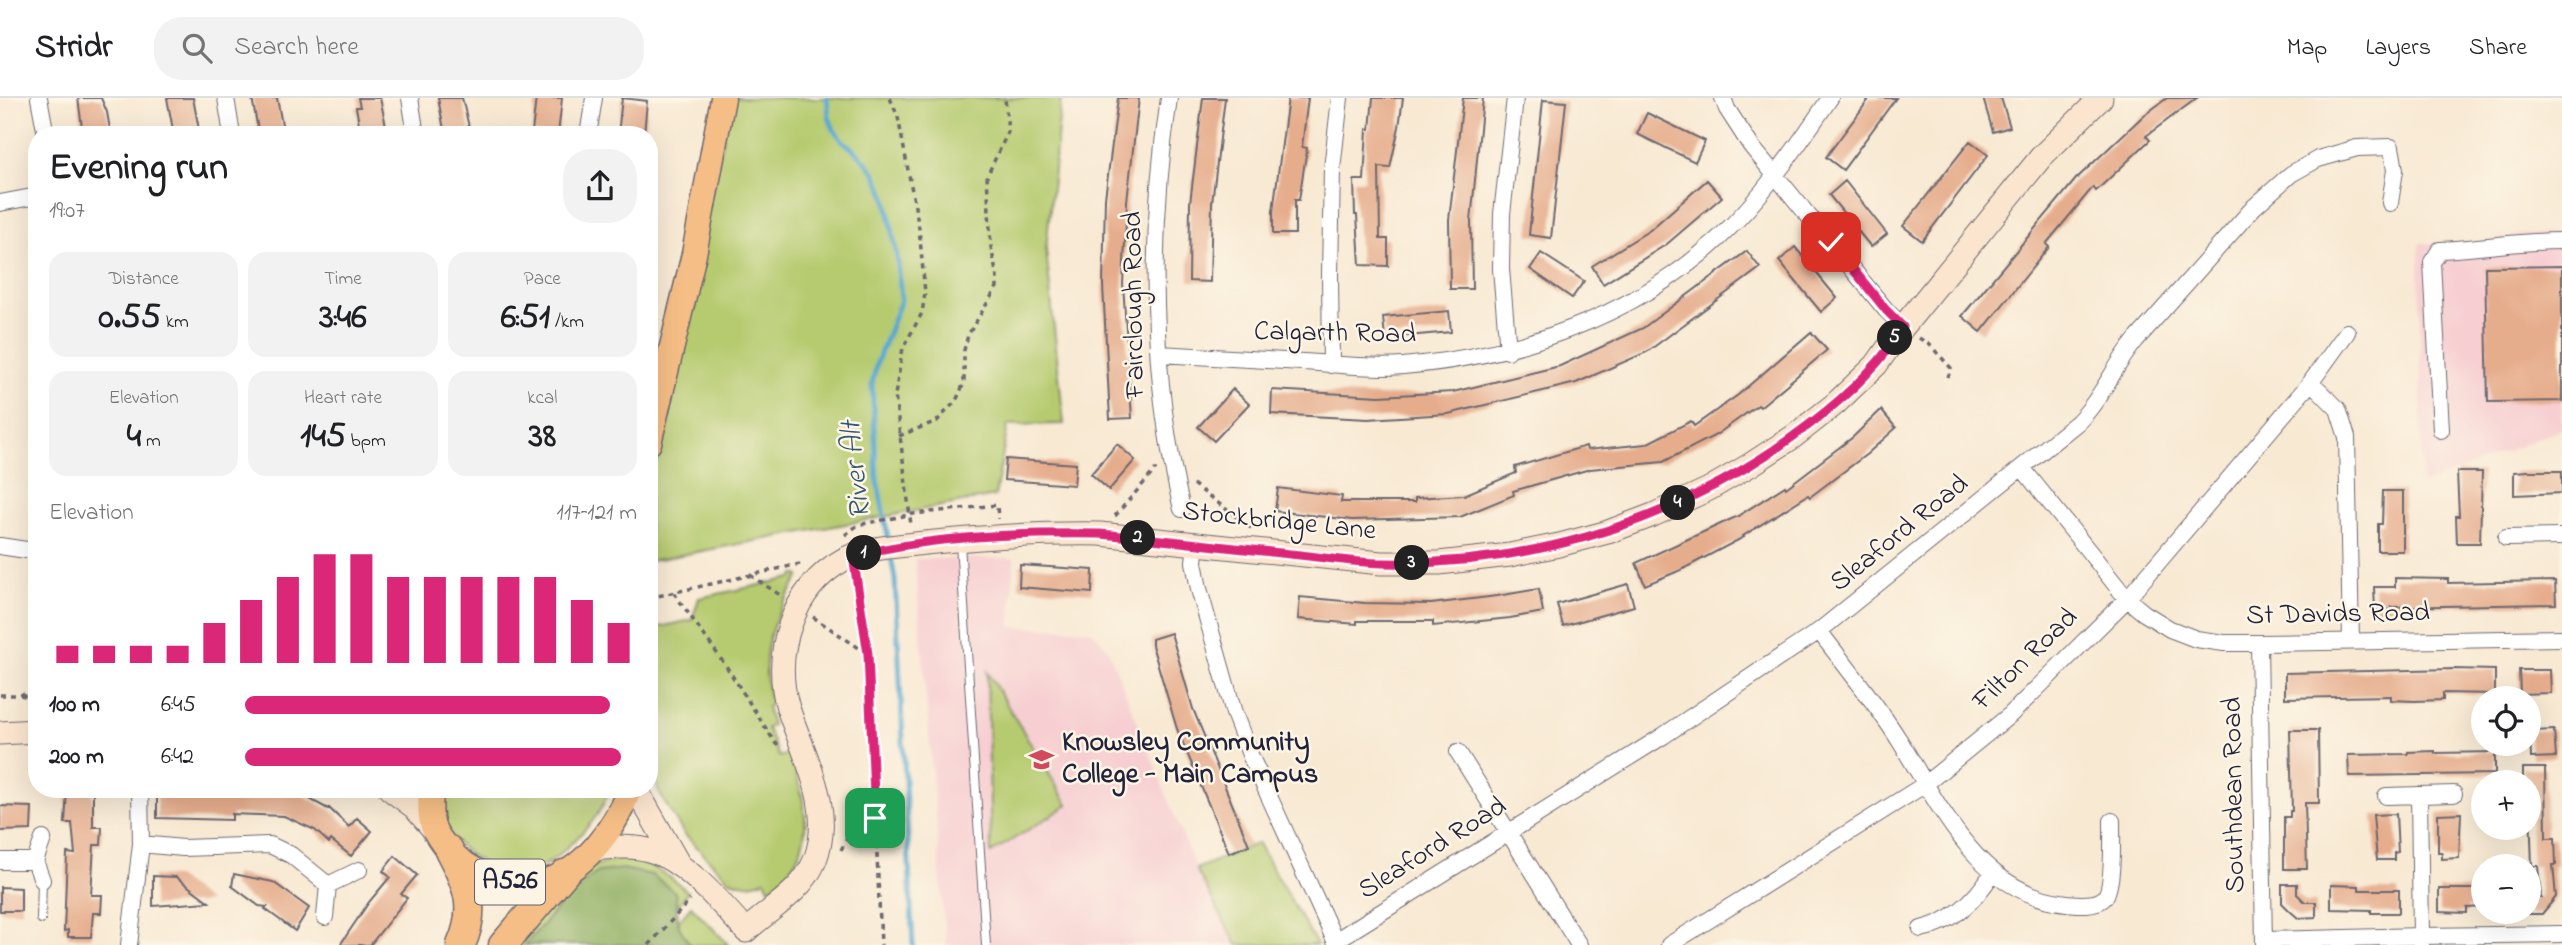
<!DOCTYPE html>
<html lang="en">
<head>
<meta charset="utf-8">
<style>
  :root { --surface:#fff; --page:#f2f2f2; --text:#202124; --muted:#757577; --line:#e0e0e0; --accent:#db2777 }
  body { margin:0; font-family:"Indie Flower",sans-serif; background:var(--page); color:var(--text); height:100vh; display:flex; flex-direction:column; font-size:26px; white-space:nowrap }
  * { box-sizing:border-box; margin:0 }
  p { font-size:23px; color:var(--muted) }
  .icon { flex:none; width:38px; height:38px; fill:none; stroke:currentColor; stroke-width:2; stroke-linecap:round; stroke-linejoin:round }
  .map { position:relative; flex:1; overflow:hidden }
  .sheet { position:absolute; left:28px; top:28px; width:630px; height:672px; display:flex; flex-direction:column; background:var(--surface); border-radius:28px; box-shadow:0 7px 28px #0002 }
  .sheet>* { flex:none }
  .buttons { position:absolute; left:2471px; top:588px; display:grid; gap:14px }
  .buttons a { display:grid; place-items:center; width:70px; height:70px; border-radius:50%; background:var(--surface); box-shadow:0 7px 28px #0002; font-size:35px }
  .pin { position:absolute; display:grid; place-items:center; width:60px; height:60px; color:#fff; margin:-30px; border-radius:14px; box-shadow:0 4px 10px #0006 }
  .km { position:absolute; width:35px; height:35px; margin:-18px; border-radius:50%; background:#222; color:#fff; font-size:19px; line-height:35px; text-align:center }
  .round { display:grid; place-items:center; flex:none; width:74px; height:74px; border-radius:28px; background:var(--page) }
  .summary { display:flex; align-items:center; justify-content:space-between; height:119px; padding:0 21px }
  h1 { font-size:38px; font-weight:700; line-height:52px }
  .figures { display:grid; grid-template-columns:repeat(3,1fr); gap:10px; height:119px; padding:7px 21px }
  .figures div { display:grid; align-content:center; border-radius:18px; background:var(--page); text-align:center }
  .figures b { font-size:35px; font-weight:700 }
  .figures small { font-size:19px; font-weight:400 }
  .figures p { font-size:19px }
  .chart { height:196px; padding:14px 21px }
  .chart p { display:flex; justify-content:space-between }
  .chart svg { width:100%; height:126px; margin-top:7px; stroke:var(--accent); stroke-width:6 }
  ul { padding:0 21px; list-style:none; font-size:23px }
  li { display:grid; grid-template-columns:112px 84px 1fr; align-items:center; height:52px }
  li i { height:18px; border-radius:9px; background:var(--accent) }
  header { display:flex; align-items:center; gap:42px; box-sizing:border-box; height:98px; padding:0 35px; background:var(--surface); border-bottom:2px solid var(--line) }
  header strong { font-size:33px }
  nav { display:flex; gap:38px; margin-inline-start:auto; font-size:24px }
  .search { width:490px; height:63px; background:var(--page); display:flex; align-items:center; gap:18px; box-sizing:border-box; padding:0 24px; border-radius:28px; color:var(--muted); font-size:26px }
  .map>svg:first-child { display:block }
  .built { fill:#f7cfd2 }
  .green { fill:#b6cb6f; stroke:#6c7655; stroke-width:2 }
  .forest { fill:#90af62; stroke:#59684e; stroke-width:2 }
  .lines { fill:none; stroke-linecap:round; stroke-linejoin:round }
  .stream { stroke:#50a4cc; stroke-width:5 }
  .building { fill:#e6ad8d }
  .service-casing { stroke:#6d6870; stroke-width:10 }
  .minor-casing { stroke:#6d6870; stroke-width:18 }
  .secondary-casing { stroke:#6d6870; stroke-width:25 }
  .primary-casing { stroke:#6d6870; stroke-width:27 }
  .motorway-casing { stroke:#6d6870; stroke-width:31 }
  .path { stroke:#6d6870; stroke-width:3.5; stroke-dasharray:5 5; stroke-linecap:butt }
  .service { stroke:#fff; stroke-width:8 }
  .minor { stroke:#fff; stroke-width:16 }
  .secondary { stroke:#fbe5cf; stroke-width:23 }
  .primary { stroke:#f5be86; stroke-width:24 }
  .motorway { stroke:#f5be86; stroke-width:28 }
  .route-casing { stroke:#fff; stroke-width:14 }
  .route { stroke:#db2777; stroke-width:9 }
  .labels { text-anchor:middle; dominant-baseline:central; stroke-width:5; stroke-linejoin:round; paint-order:stroke }
  .shield { fill:#fcf5e5; stroke:#63616e; stroke-width:2 }
  .shield-label { font-size:26px; font-weight:bold; fill:#22223b }
  .street-label { font-size:28px; fill:#22223b; stroke:#fcf5e5 }
  .poi-label { font-size:28px; font-weight:bold; fill:#22223b; stroke:#fcf5e5; text-anchor:start }
  .water-label { font-size:30px; font-style:italic; fill:#345675; stroke:#fcf5e5 }
</style>
</head>
<body>
<header>
<strong>Stridr</strong>
<div class="search"><svg class="icon" aria-label="search" viewBox="0 0 24 24"><circle cx="10" cy="10" r="6"/><path d="M15 15l6 6"/></svg>Search here</div>
<nav><a>Map</a><a>Layers</a><a>Share</a></nav>
</header>
<div class="map">
<svg width="2562" height="847" viewBox="0 0 2562 847">
  <rect width="100%" height="100%" fill="#fcf5e5"/>
  <filter id="ink" filterUnits="userSpaceOnUse"><feTurbulence type="fractalNoise" baseFrequency=".0143" numOctaves="2"/><feDisplacementMap in="SourceGraphic" scale="14" xChannelSelector="R" yChannelSelector="G"/><feConvolveMatrix kernelMatrix="1 2 1 2 8 2 1 2 1" color-interpolation-filters="sRGB"/></filter>
  <filter id="wash" filterUnits="userSpaceOnUse"><feTurbulence type="fractalNoise" baseFrequency=".00686" numOctaves="4" result="noise"/><feDisplacementMap in="SourceGraphic" scale="28" xChannelSelector="R" yChannelSelector="G"/><feGaussianBlur stdDeviation="1.57" result="paint"/><feColorMatrix in="noise" values="0 0 0 0 0 0 0 0 0 0 0 0 0 0 0 0 0 1.4 0 .05"/><feComposite in="paint" operator="in"/></filter>
  <g filter="url(#wash)">
    <rect width="100%" height="100%" fill="#f8e9d3"/>
    <path class="built" d="M 2562,135 L 2562,331 L 2422,387 L 2419,145 L 2483,145 L 2518,137 Z
      M 1014,460 L 1011,529 L 1092,532 L 1108,551 L 1196,771 L 1237,847 L 946,847 L 915,461 Z"/>
    <path class="green" d="M 731,0 L 1061,0 L 1046,152 L 1064,326 L 1008,327 L 995,398 L 649,463 L 649,378 L 714,84 Z
      M 795,476 L 800,478 C 772,523 757,552 771,606 L 767,609 L 772,627 L 767,630 L 779,659 L 788,656 L 791,658 C 807,711 820,751 770,791 L 765,782 C 751,787 742,787 728,781 L 684,736 L 660,696 L 651,673 L 649,514 L 655,530 L 692,522 L 699,500 L 792,480 Z
      M 987,574 L 1068,707 L 991,755 Z
      M 440,691 L 609,691 C 603,712 592,725 577,740 C 565,751 555,763 539,770 C 503,786 457,756 443,723 C 439,714 441,701 440,691 Z
      M 1258,745 L 1258,746 L 1317,847 L 1237,847 L 1196,771 Z
      M 617,761 C 647,763 667,775 688,794 L 677,809 L 675,794 L 572,793 L 525,847 L 512,847 L 588,770 Z
      M 691,808 L 724,842 L 728,847 L 690,847 L 679,829 L 679,822 Z"/>
    <path class="forest" d="M 623,771 L 652,777 L 675,794 L 679,829 L 690,847 L 525,847 L 572,793 L 598,774 Z"/>
    <g class="lines">
      <path class="stream" d="M 827,0 L 829,19 L 834,32 L 842,42 L 861,58 L 875,75 L 886,99 L 898,164 L 901,202 L 877,264 L 872,286 L 877,380 L 889,445
        M 890,454 L 895,481 L 913,847"/>
    </g>
    <g id="blocks">
      <path class="building" d="M 78,0 L 101,0 L 107,14 L 111,37 L 83,37 Z
        M 167,0 L 193,0 L 200,37 L 174,37 Z
        M 252,0 L 277,0 L 284,37 L 259,37 Z
        M 358,0 L 380,0 L 388,37 L 361,37 L 356,9 L 360,9 Z
        M 438,0 L 462,0 L 471,37 L 445,37 Z
        M 536,0 L 562,0 L 558,37 L 532,34 Z
        M 622,0 L 647,3 L 644,37 L 618,37 Z
        M 1118,0 L 1139,0 L 1127,103 L 1123,186 L 1132,320 L 1110,321 L 1103,187 L 1105,100 Z
        M 1203,0 L 1225,0 L 1212,105 L 1210,184 L 1189,183 L 1190,105 Z
        M 1288,0 L 1308,0 L 1302,49 L 1307,50 L 1299,102 L 1295,102 L 1295,136 L 1273,136 L 1273,113 Z
        M 1373,0 L 1403,0 L 1399,29 L 1390,70 L 1379,69 L 1380,141 L 1388,141 L 1388,168 L 1360,167 L 1357,117 L 1355,117 L 1354,82 L 1364,82 L 1367,31 L 1370,31 Z
        M 1463,0 L 1483,0 L 1471,123 L 1472,191 L 1450,191 L 1449,122 Z
        M 1870,0 L 1896,0 L 1843,72 L 1826,59 Z
        M 1983,0 L 2001,0 L 2010,29 L 1993,34 Z
        M 2167,0 L 2197,0 L 2146,38 L 2150,42 L 2096,93 L 2093,89 L 2046,146 L 2049,149 L 1981,234 L 1962,218 L 2076,81 L 2143,18 Z
        M 1543,2 L 1566,4 L 1551,140 L 1529,137 Z
        M 1647,15 L 1705,43 L 1695,64 L 1637,36 Z
        M 1970,43 L 1988,57 L 1922,143 L 1903,128 Z
        M 1707,82 L 1722,99 L 1667,146 L 1603,186 L 1592,168 L 1650,132 Z
        M 1845,83 L 1887,136 L 1871,149 L 1829,97 Z
        M 1795,149 L 1837,200 L 1821,214 L 1779,163 Z
        M 1747,153 L 1760,170 L 1647,254 L 1576,285 L 1448,316 L 1368,321 L 1271,316 L 1272,292 L 1379,298 L 1453,294 L 1560,268 L 1643,230 Z
        M 1541,155 L 1584,183 L 1572,200 L 1530,171 Z
        M 2562,168 L 2562,303 L 2488,304 L 2485,169 Z
        M 1449,213 L 1451,234 L 1385,240 L 1383,219 Z
        M 1811,234 L 1827,252 L 1798,277 L 1760,309 L 1758,307 L 1716,337 L 1663,364 L 1590,371 L 1513,393 L 1514,397 L 1460,419 L 1352,422 L 1275,413 L 1278,390 L 1342,398 L 1341,404 L 1415,404 L 1415,400 L 1464,397 L 1516,375 L 1515,369 L 1586,348 L 1587,352 L 1646,346 L 1691,323 L 1694,328 L 1738,297 Z
        M 1233,291 L 1249,306 L 1214,343 L 1198,329 Z
        M 1881,312 L 1896,330 L 1867,356 L 1810,399 L 1808,397 L 1743,438 L 1744,439 L 1681,472 L 1645,487 L 1636,465 L 1738,418 L 1785,388 L 1786,390 L 1853,339 Z
        M 1117,346 L 1135,362 L 1109,392 L 1091,376 Z
        M 1006,361 L 1076,366 L 1074,387 L 1004,382 Z
        M 2529,373 L 2562,373 L 2562,395 L 2514,397 L 2514,374 Z
        M 2457,374 L 2482,374 L 2480,445 L 2457,445 L 2456,418 L 2459,418 Z
        M 2383,393 L 2403,393 L 2403,453 L 2378,453 L 2378,426 L 2382,426 Z
        M 1020,467 L 1093,472 L 1092,495 L 1019,489 Z
        M 2395,480 L 2448,481 L 2448,485 L 2555,483 L 2556,506 L 2391,509 L 2392,512 L 2375,512 L 2374,489 L 2395,489 Z
        M 1628,486 L 1634,508 L 1563,528 L 1557,506 Z
        M 1539,491 L 1543,514 L 1510,520 L 1433,528 L 1433,523 L 1357,523 L 1357,526 L 1298,521 L 1300,499 L 1365,505 L 1431,506 L 1497,498 Z
        M 1171,535 L 1193,611 L 1249,747 L 1229,755 L 1177,631 L 1152,547 L 1152,541 Z
        M 2454,571 L 2495,572 L 2495,596 L 2443,595 L 2443,602 L 2414,603 L 2391,602 L 2391,598 L 2285,600 L 2285,575 Z
        M 2519,572 L 2550,572 L 2551,595 L 2520,596 Z
        M 2290,632 L 2318,632 L 2319,705 L 2305,705 L 2307,771 L 2284,771 L 2284,719 L 2290,719 L 2290,713 L 2292,713 Z
        M 2554,632 L 2556,659 L 2531,660 L 2530,633 Z
        M 2435,653 L 2435,655 L 2495,654 L 2495,676 L 2349,678 L 2348,657 L 2408,656 L 2408,654 Z
        M 2523,670 L 2545,670 L 2546,740 L 2555,740 L 2556,767 L 2553,767 L 2556,799 L 2542,816 L 2529,816 L 2529,800 L 2541,800 L 2538,768 L 2532,768 L 2529,684 L 2523,684 Z
        M 67,691 L 93,691 L 93,729 L 102,729 L 101,747 L 94,747 L 91,797 L 102,797 L 101,815 L 93,815 L 91,839 L 68,839 L 68,832 L 64,833 L 67,755 L 75,756 L 72,725 L 65,725 Z
        M 166,691 L 293,692 L 328,711 L 329,710 L 349,729 L 357,720 L 372,733 L 351,758 L 331,742 L 329,745 L 315,732 L 284,718 L 232,716 L 232,722 L 157,720 L 157,695 L 166,694 Z
        M 0,708 L 32,709 L 31,732 L 0,733 Z
        M 2461,715 L 2459,760 L 2442,761 L 2442,754 L 2438,754 L 2438,716 Z
        M 2396,716 L 2398,754 L 2394,755 L 2394,762 L 2377,762 L 2373,717 Z
        M 395,758 L 417,777 L 401,796 L 407,800 L 370,847 L 340,847 L 369,804 L 390,779 L 383,773 Z
        M 234,776 L 273,784 L 309,810 L 295,833 L 265,811 L 267,809 L 259,808 L 232,788 Z
        M 153,778 L 176,779 L 209,804 L 153,808 Z
        M 2282,786 L 2297,786 L 2297,796 L 2305,804 L 2316,804 L 2316,819 L 2298,820 L 2290,813 L 2282,805 Z
        M 2331,787 L 2359,788 L 2359,792 L 2399,792 L 2399,815 L 2371,815 L 2371,812 L 2331,811 Z
        M 0,789 L 21,790 L 21,813 L 0,813 Z
        M 2439,791 L 2483,791 L 2483,809 L 2467,810 L 2467,815 L 2439,814 Z"/>
    </g>
  </g>
  <g filter="url(#ink)">
    <use href="#blocks" fill-opacity="0" stroke="#6d6870" stroke-width="2"/>
    <g class="lines">
      <defs>
        <path id="service" d="M 960,445 L 986,847
          M 41,821 L 42,782"/>
        <path id="minor" d="M 39,0 L 46,37
          M 226,0 L 232,37
          M 410,0 L 416,37
          M 1169,0 C 1149,133 1150,280 1182,411
          M 1723,0 L 1727,11 L 1751,48 L 1886,212 L 1903,229
          M 588,37 L 594,0
          M 0,105 L 37,98
          M 1508,253 L 1501,171 L 1502,116 L 1515,0
          M 1159,256 C 1207,259 1255,261 1303,264 C 1336,266 1370,271 1403,268 C 1518,258 1632,220 1718,141 C 1761,101 1797,49 1830,0
          M 1331,267 L 1330,176 L 1332,71 L 1340,0
          M 2311,284 L 2338,311 L 2347,339 L 2351,543
          M 2441,332 L 2432,164 L 2440,152 C 2481,150 2521,143 2562,143
          M 2023,371 L 2127,501 L 2144,515 L 2170,531 L 2196,541 L 2224,545 L 2259,545 L 2562,540
          M 2506,440 L 2562,439
          M 1196,445 L 1194,464 L 1199,491 L 1234,615 L 1251,659 L 1337,847
          M 0,448 L 26,452 L 37,450
          M 1819,533 C 1847,570 1877,606 1901,645 C 1941,710 1980,797 2067,805 C 2078,806 2094,808 2103,801 C 2114,793 2112,738 2112,723
          M 2259,545 L 2264,847
          M 1458,654 L 1579,847
          M 2419,697 L 2421,838 L 2562,836
          M 2386,698 L 2454,696
          M 141,746 L 183,750 L 270,747 L 291,757 L 328,787
          M 0,763 L 35,763
          M 42,782 L 35,763 L 43,741
          M 325,819 L 328,787 L 359,772
          M 1921,831 C 1954,824 1976,802 1993,774
          M 2264,842 L 2421,838 L 2421,847
          M 1335,843 L 1663,638 L 1819,533 L 2078,324 C 2102,300 2114,268 2136,242 L 2254,109 L 2291,76 L 2318,61 L 2357,50 L 2391,49 L 2395,72 L 2390,105
          M 129,847 L 141,746 L 140,691
          M 1669,847 L 1924,687 L 2010,617 L 2127,501 L 2311,284 L 2347,234"/>
        <path id="secondary" d="M 0,635 L 37,633
          M 390,691 L 414,709 L 434,732
          M 636,691 L 678,765
          M 595,751 C 615,749 636,747 655,754 C 688,766 723,807 746,833 C 770,810 802,795 815,762 C 835,710 804,659 788,610 C 772,556 792,490 843,462 C 866,449 899,448 925,445 C 983,439 1041,435 1100,436 L 1381,465 L 1439,465 L 1510,457 L 1559,447 L 1608,434 L 1653,417 L 1709,391 L 1750,367 L 1793,339 L 1835,306 L 1876,267 L 1903,229 L 2042,58 L 2101,0"/>
        <path id="primary" d="M 649,345 L 694,156 L 723,0
          M 431,691 C 430,704 429,722 435,733 C 454,769 501,791 540,784 C 581,778 617,728 629,691"/>
        <path id="motorway" d="M 449,752 C 467,786 478,809 461,847
          M 503,847 L 564,776"/>
      </defs>
      <use href="#service" class="service-casing"/>
      <use href="#minor" class="minor-casing"/>
      <use href="#secondary" class="secondary-casing"/>
      <use href="#primary" class="primary-casing"/>
      <use href="#motorway" class="motorway-casing"/>
      <path class="path" d="M 890,0 L 898,19 L 919,130 L 925,195 L 922,215 L 903,250 L 895,297 L 911,427
        M 1919,240 L 1930,247 L 1951,270 L 1948,279
        M 899,338 L 937,323 L 956,303 L 964,285 L 964,252 L 968,237 L 997,189 L 997,179 L 991,149 L 987,78 L 1008,34 L 1005,0
        M 1193,386 L 1251,430
        M 1115,418 L 1156,371
        M 845,437 L 858,427 L 913,416 L 997,407 L 998,421
        M 750,477 L 780,497
        M 856,477 L 868,556 L 881,847
        M 674,495 L 726,568 L 776,646 L 780,644
        M 649,500 L 804,465
        M 813,519 L 868,556
        M 0,597 L 21,597 L 37,587
        M 21,597 L 37,602
        M 841,752 L 873,690
        M 649,847 L 690,802"/>
      <use href="#service" class="service"/>
      <use href="#minor" class="minor"/>
      <use href="#secondary" class="secondary"/>
      <use href="#primary" class="primary"/>
      <use href="#motorway" class="motorway"/>
    </g>
  </g>
  <g class="lines" filter="url(#ink)">
    <defs>
      <path id="route" d="M 875,720 L 868,556 L 853,458 C 932,438 1018,435 1100,436 C 1166,442 1233,450 1300,457 C 1327,460 1356,465 1384,465 C 1523,468 1658,429 1774,352 C 1810,327 1846,300 1875,267 C 1886,256 1894,241 1903,229 L 1886,212 L 1831,144"/>
    </defs>
    <use href="#route" class="route-casing"/>
    <use href="#route" class="route"/>
  </g>
  <defs>
    <symbol id="university-bare" viewBox="-9 -9 18 18"><path d="M0-5L7-2L0 1L-7-2ZM-4 1L0 2.5L4 1V4Q0 6-4 4Z" fill="#d1495b" stroke="#fcf5e5" stroke-width="2.5" paint-order="stroke"/></symbol>
  </defs>
  <g fill-rule="evenodd">
    <use href="#university-bare" x="1024" y="644" width="35" height="35"/>
  </g>
  <g class="labels">
    <rect class="shield" x="475" y="761.5" width="70" height="45" rx="5"/>
    <g class="shield-label">
      <text x="510" y="784">A526</text>
    </g>
    <g class="street-label">
      <text transform="translate(1135 207) rotate(-91)">Fairclough Road</text>
      <text transform="translate(1335 236) rotate(1)">Calgarth Road</text>
      <text transform="translate(1279 424) rotate(6)">Stockbridge Lane</text>
      <text transform="translate(1900 436) rotate(-39)">Sleaford Road</text>
      <text transform="translate(2338 517) rotate(-1)">St Davids Road</text>
      <text transform="translate(2026 562) rotate(-44)">Filton Road</text>
      <text transform="translate(2235 697) rotate(-91)">Southdean Road</text>
      <text transform="translate(1433 751) rotate(-32)">Sleaford Road</text>
    </g>
    <g class="poi-label">
      <text x="1062" y="645">Knowsley Community<tspan x="1062" dy="32">College - Main Campus</tspan></text>
    </g>
    <g class="water-label">
      <text transform="translate(857 372) rotate(-96)">River Alt</text>
    </g>
  </g>
</svg>
<div class="buttons">
<a><svg class="icon" aria-label="locate" viewBox="0 0 24 24"><circle cx="12" cy="12" r="6"/><path d="M12 2v4M12 18v4M2 12h4M18 12h4"/></svg></a>
<a>+</a>
<a>−</a>
</div>
<div class="pin" style="left:875px;top:720px;background:#1e9e55"><svg class="icon" aria-label="arrive" viewBox="0 0 24 24"><path d="M6 21V4h12l-3 4 3 4H6"/></svg></div>
<div class="pin" style="left:1831px;top:144px;background:#d93025"><svg class="icon" aria-label="check" viewBox="0 0 24 24"><path d="M5 12l5 5 9-10"/></svg></div>
<b class="km" style="left:864px;top:455px">1</b>
<b class="km" style="left:1138px;top:440px">2</b>
<b class="km" style="left:1412px;top:465px">3</b>
<b class="km" style="left:1678px;top:405px">4</b>
<b class="km" style="left:1895px;top:240px">5</b>
<section class="sheet">
<div class="summary"><div><h1>Evening run</h1><p>19:07</p></div><a class="round"><svg class="icon" aria-label="share" viewBox="0 0 24 24"><path d="M12 15V3M7 8l5-5 5 5M5 13v7h14v-7"/></svg></a></div>
<div class="figures">
<div><p>Distance</p><b>0.55<small> km</small></b></div>
<div><p>Time</p><b>3:46</b></div>
<div><p>Pace</p><b>6:51<small> /km</small></b></div>
</div>
<div class="figures">
<div><p>Elevation</p><b>4<small> m</small></b></div>
<div><p>Heart rate</p><b>145<small> bpm</small></b></div>
<div><p>kcal</p><b>38</b></div>
</div>
<div class="chart"><p><span>Elevation</span>117–121 m</p>
<svg viewBox="0 0 160 44" preserveAspectRatio="none"><path d="M5 44V38M15 44V38M25 44V38M35 44V38M45 44V30M55 44V22M65 44V14M75 44V6M85 44V6M95 44V14M105 44V14M115 44V14M125 44V14M135 44V14M145 44V22M155 44V30"/></svg>
</div>
<ul>
<li><b>100 m</b>6:45<i style="width:93%"></i></li>
<li><b>200 m</b>6:42<i style="width:96%"></i></li>
</ul>
</section>
</div>
</body>
</html>
